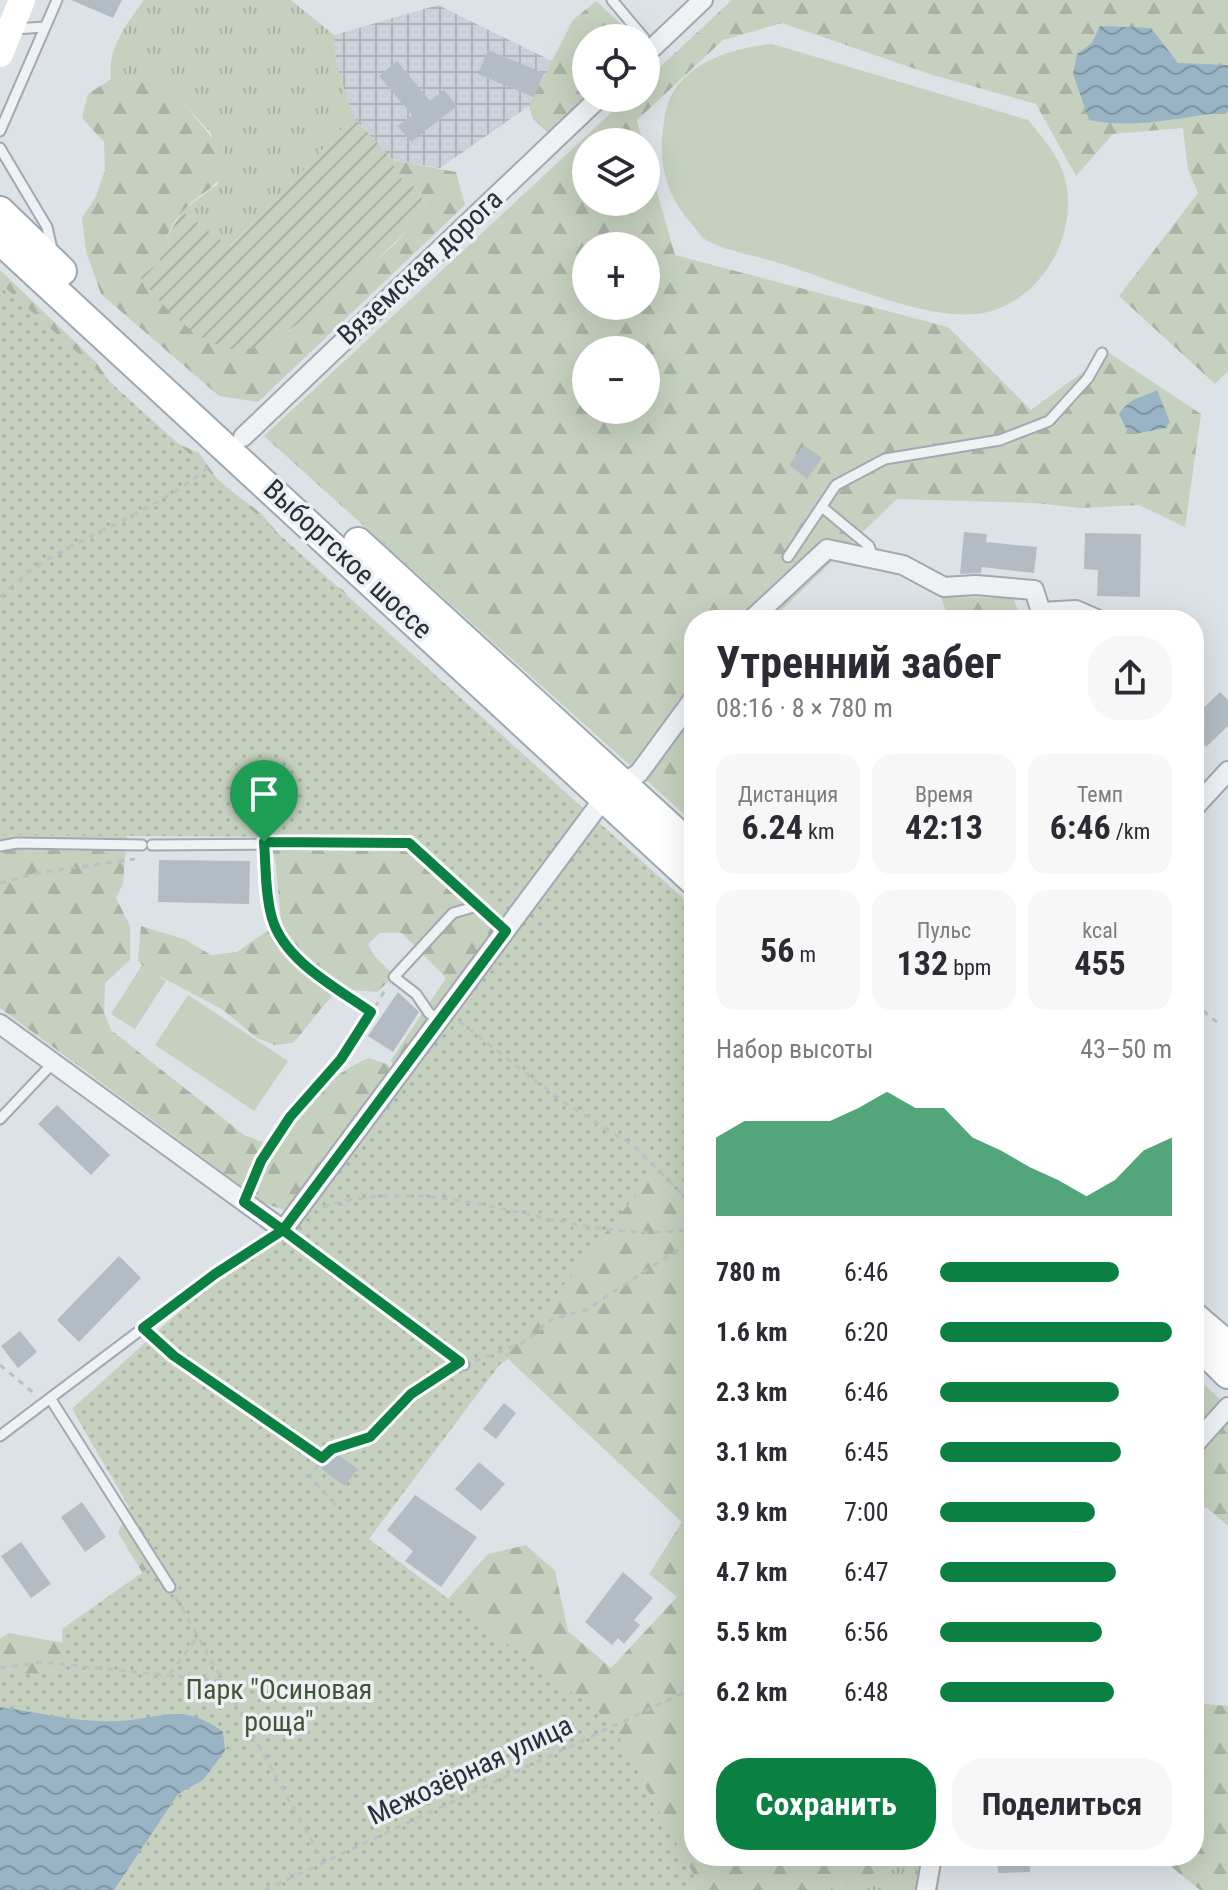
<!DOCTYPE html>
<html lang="ru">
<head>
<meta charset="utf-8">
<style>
  :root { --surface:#fff; --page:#f7f7f7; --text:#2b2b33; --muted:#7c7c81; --accent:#0b8043 }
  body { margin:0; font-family:"Roboto Condensed",sans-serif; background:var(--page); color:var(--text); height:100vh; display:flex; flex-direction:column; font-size:30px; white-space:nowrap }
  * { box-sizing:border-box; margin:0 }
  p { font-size:26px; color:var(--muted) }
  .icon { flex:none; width:44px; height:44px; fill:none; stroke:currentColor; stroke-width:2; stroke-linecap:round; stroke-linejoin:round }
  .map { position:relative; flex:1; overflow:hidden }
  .side { position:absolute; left:684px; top:610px; width:520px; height:1256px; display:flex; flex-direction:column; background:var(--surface); border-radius:32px; box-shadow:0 8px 32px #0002 }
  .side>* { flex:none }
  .controls { position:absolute; left:572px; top:24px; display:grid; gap:16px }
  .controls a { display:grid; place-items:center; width:88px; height:88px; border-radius:50%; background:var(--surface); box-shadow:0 8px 32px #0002; font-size:40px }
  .pin { position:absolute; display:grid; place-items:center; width:68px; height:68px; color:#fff; margin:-82px -34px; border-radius:50% 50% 50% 0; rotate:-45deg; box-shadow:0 0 8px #0007 }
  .pin .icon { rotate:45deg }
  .round { display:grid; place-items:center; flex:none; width:84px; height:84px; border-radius:32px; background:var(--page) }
  .headline { display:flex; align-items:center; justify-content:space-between; height:136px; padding:0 32px }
  h1 { font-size:44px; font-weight:700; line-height:60px }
  .metrics { display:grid; grid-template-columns:repeat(3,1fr); gap:12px; height:136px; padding:8px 32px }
  .metrics div { display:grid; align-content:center; border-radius:20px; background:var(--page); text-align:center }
  .metrics b { font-size:34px; font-weight:700 }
  .metrics small { font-size:22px; font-weight:400 }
  .metrics p { font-size:22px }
  .chart { height:224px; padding:16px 32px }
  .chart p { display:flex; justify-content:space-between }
  .chart svg { width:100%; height:144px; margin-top:8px; fill:var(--accent); opacity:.7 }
  .action { display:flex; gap:16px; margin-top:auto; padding:16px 32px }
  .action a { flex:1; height:92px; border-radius:32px; background:var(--accent); color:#fff; font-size:32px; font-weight:700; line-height:92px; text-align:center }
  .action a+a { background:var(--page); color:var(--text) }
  ul { padding:0 32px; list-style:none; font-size:26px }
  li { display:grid; grid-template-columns:128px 96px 1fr; align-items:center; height:60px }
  li i { height:20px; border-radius:10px; background:var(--accent) }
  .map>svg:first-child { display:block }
  .industrial { fill:url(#industrial-grid) }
  .grass { fill:url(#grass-tufts) }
  .forest { fill:url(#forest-firs); fill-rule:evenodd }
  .park { fill:url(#park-dots) }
  .garden { fill:url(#garden-furrows) }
  .pitch { fill:#c5d0be }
  .water { fill:url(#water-waves) }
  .building { fill:#b4bcc3 }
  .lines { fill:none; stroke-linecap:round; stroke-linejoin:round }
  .lane-casing { stroke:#a3a9b0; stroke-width:13 }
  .street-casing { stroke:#a3a9b0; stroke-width:22 }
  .primary-casing { stroke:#9da8b1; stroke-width:32 }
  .path { stroke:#bbc0c5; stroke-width:3; stroke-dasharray:6 6; stroke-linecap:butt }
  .lane { stroke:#eff2f5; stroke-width:9 }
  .street { stroke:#eff2f5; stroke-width:18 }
  .secondary { stroke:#fff; stroke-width:26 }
  .primary { stroke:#fff; stroke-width:28 }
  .route-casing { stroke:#fff; stroke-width:16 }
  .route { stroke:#0b8043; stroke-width:10 }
  .labels { text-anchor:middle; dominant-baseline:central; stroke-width:7; stroke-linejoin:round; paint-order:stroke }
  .street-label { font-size:28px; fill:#27313c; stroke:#ecf0f4 }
  .park-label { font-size:28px; fill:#405735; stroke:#ecf0f4 }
</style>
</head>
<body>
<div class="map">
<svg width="1228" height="1890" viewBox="0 0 1228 1890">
  <defs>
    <pattern id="industrial-grid" width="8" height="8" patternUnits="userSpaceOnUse" patternTransform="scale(2)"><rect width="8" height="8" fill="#cbd1d8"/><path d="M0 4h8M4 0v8" fill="none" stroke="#aeb4ba"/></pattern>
    <pattern id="grass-tufts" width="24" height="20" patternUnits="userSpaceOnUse" patternTransform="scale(2)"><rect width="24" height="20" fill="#c5d0be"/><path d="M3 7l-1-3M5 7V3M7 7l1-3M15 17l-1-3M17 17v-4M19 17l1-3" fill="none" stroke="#a9b3a4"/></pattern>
    <pattern id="forest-firs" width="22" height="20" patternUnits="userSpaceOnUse" patternTransform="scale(2)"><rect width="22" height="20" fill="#c5d0be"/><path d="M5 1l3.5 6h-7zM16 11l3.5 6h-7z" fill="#a9b3a4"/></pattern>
    <pattern id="park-dots" width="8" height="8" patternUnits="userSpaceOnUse" patternTransform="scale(2)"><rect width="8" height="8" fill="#c5d0be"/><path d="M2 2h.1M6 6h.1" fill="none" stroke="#a9b3a4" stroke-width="1.8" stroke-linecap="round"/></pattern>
    <pattern id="garden-furrows" width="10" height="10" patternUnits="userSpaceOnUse" patternTransform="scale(2)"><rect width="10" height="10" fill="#c5d0be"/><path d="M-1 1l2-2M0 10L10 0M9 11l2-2" fill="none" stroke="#a9b3a4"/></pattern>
    <pattern id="water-waves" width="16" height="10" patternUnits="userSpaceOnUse" patternTransform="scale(2)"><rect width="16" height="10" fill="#99b4c5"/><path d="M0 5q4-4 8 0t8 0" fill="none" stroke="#7d93a1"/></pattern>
  </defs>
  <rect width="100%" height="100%" fill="#dde2e6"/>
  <path class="industrial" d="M 438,5 L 554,62 L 533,108 L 529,106 L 440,168 L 393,160 L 349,113 L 336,62 L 334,35 Z"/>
  <path class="grass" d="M 144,0 L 291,0 L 334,35 L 336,62 L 353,117 L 350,124 L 229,247 L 182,211 L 218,184 L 211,133 L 185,105 L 175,87 L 137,76 L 111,79 C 107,49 127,23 144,0 Z
    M 917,1861 L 914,1890 L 826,1890 Z"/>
  <path class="forest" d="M 732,0 L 1228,0 L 1228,371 L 1215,384 L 1119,296 L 1198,193 L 1188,169 L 1183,128 L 1113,134 L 1076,176 L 1036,104 L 933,75 L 782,23 L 723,40 L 637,120 L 643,142 L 586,142 L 586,202 L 646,202 L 646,154 L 675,255 L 948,327 L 1031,410 L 1109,353 L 1201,414 L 1185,527 L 1139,505 L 1080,508 L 1035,503 L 897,499 L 771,620 L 694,620 L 694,823 L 264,436 L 627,98 L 646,98 L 646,80 ZM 586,246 L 646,246 L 646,306 L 586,306 ZM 586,350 L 646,350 L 646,410 L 586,410 Z
    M 596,1 L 636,38 L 586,38 L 587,98 L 548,133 L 533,119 L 529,106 L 573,20 Z
    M 137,76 L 175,87 L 185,105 L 229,159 C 213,196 206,186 183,211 C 170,224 163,245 159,263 L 288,332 L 392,247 L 427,209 L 418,190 L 395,174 L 393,160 L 456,172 L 465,205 L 258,402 L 219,396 L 101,294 L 86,251 L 82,218 L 96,196 L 105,170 L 104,142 L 82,118 L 88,94 L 111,79 Z
    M 0,270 L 95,361 L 113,386 L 174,442 L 199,453 L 220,483 L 262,514 L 309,572 L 343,590 L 351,602 L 574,825 L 395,1070 L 391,1060 L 446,978 L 402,933 L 380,933 L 368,944 L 375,957 L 391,972 L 388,982 L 377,992 L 340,989 C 321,1005 310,1025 293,1043 L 275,1045 L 257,1038 L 222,1009 L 146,969 L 138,961 L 141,926 L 184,939 L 211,955 L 237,952 L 281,921 L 275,859 L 267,832 L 127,833 L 123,884 L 116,898 L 130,926 L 130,960 L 105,983 L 104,1012 L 111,1030 L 244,1135 L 273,1146 C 298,1110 328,1075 369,1058 L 387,1064 L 392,1070 L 284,1210 L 266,1204 L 0,1008 Z
    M 941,597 L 1013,598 L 1022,620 L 949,620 Z
    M 694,908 L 629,1145 L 694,1212 L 694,1856 L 943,1856 L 938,1890 L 914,1890 L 916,1861 L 826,1890 L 128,1890 L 0,1693 L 0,1639 L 9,1633 L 102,1650 L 160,1601 L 118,1533 L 150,1457 L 365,1542 L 447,1600 L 488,1554 L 526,1545 L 555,1571 L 568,1631 L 611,1668 L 677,1597 L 649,1574 L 682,1522 L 508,1359 L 492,1371 Z
    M 1194,1375 L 1228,1407 L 1228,1526 L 1206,1507 L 1194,1522 Z
    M 1194,1703 L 1228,1706 L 1228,1890 L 1200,1890 L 1158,1856 L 1194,1856 Z"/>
  <path class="park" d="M 0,283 L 694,908 L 694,1212 L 654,1172 L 491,1376 L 369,1539 L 610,1721 L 702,1890 L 0,1890 L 0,1673 L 64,1674 L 62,1629 L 160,1560 L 72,1409 L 278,1222 L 518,925 L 414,838 L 0,835 Z"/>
  <path class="garden" d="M 353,117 L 393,160 L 395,174 L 418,190 L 427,210 C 396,243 281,356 236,350 C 197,345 162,306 140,277 L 159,263 L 163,245 L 182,211 L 230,247 Z"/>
  <path class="pitch" d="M 772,44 L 1028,120 C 1042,137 1057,153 1064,175 C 1080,230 1046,294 992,311 C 976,316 953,315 937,312 C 886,303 826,278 776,262 C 754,255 725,251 706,240 C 700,236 695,227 690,222 C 662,189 658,157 665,115 C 674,65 729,48 772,44 Z
    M 142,965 L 166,981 L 135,1029 L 111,1014 Z
    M 188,995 L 288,1061 L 254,1111 L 155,1045 Z"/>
  <path class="water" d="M 1100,26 L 1151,28 L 1178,63 L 1228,65 L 1228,112 C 1183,116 1134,130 1089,120 L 1073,74 L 1077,54 L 1092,43 Z
    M 1157,390 L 1170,422 L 1166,428 L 1139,433 L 1126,428 L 1119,414 C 1133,395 1139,400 1157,390 Z
    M 0,1707 C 38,1712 78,1723 117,1721 C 163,1719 181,1701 223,1732 L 225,1751 L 203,1780 L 178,1794 L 114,1890 L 0,1890 Z"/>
  <path class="building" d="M 71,0 L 122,0 L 113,18 Z
    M 488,50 L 544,73 L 534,97 L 478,74 Z
    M 397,61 L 430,101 L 444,90 L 457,106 L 411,142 L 398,126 L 412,115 L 379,76 Z
    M 804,445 L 822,458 L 807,479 L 789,465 Z
    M 964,532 L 987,534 L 986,542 L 1037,547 L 1034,573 L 982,567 L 981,573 L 960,574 Z
    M 1085,533 L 1141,534 L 1140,597 L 1097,596 L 1098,570 L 1084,569 Z
    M 1220,692 L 1228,700 L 1228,726 L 1206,747 L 1194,734 L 1194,717 Z
    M 159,860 L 250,861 L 249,904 L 158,902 Z
    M 398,992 L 419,1012 L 393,1052 L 368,1036 Z
    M 57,1105 L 110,1155 L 91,1175 L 38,1124 Z
    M 119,1256 L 141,1278 L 79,1342 L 57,1320 Z
    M 20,1331 L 37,1352 L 18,1368 L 1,1346 Z
    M 504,1403 L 516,1413 L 496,1439 L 483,1429 Z
    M 334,1452 L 358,1469 L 345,1486 L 321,1469 Z
    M 479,1462 L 505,1484 L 481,1511 L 455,1489 Z
    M 415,1495 L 477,1537 L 441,1587 L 405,1561 L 413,1551 L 387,1530 Z
    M 82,1502 L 106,1537 L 85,1552 L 61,1517 Z
    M 21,1542 L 51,1584 L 31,1598 L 1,1556 Z
    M 623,1572 L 653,1598 L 634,1620 L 640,1625 L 624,1644 L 618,1638 L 612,1645 L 585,1622 Z
    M 997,1856 L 1030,1856 L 1030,1872 L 998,1873 Z"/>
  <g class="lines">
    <defs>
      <path id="lane" d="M 612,0 L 644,38
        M 14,29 L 45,27
        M 0,131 L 57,0
        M 0,148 L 47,227 L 52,249
        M 822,507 L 869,546 L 874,559
        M 788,557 L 836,485 L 885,459 L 1000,440 L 1049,421 L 1088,378 L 1102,353
        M 264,842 L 272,919
        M 152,845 L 409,843 L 506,931
        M 0,846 L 17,843 L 142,845
        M 439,1020 L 429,1013 L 416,994 L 394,977 L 453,913 L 477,906
        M 0,1119 L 52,1064
        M 50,1398 L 170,1587
        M 0,1436 L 215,1274 L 283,1230 L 464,1365"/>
      <path id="street" d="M 646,54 L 703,0
        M 243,437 L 599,98
        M 751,620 L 827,549 L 903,565 L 944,587 L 976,585 L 1034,590 L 1041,612 L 1076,610 L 1099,620
        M 622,784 L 639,773 L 694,698
        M 1194,808 L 1228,771
        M 0,1024 L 283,1230 L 604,798
        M 1194,1445 L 1228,1407
        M 926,1890 L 932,1856"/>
      <path id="primary" d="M 0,211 L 62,271
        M 0,240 L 694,881
        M 358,542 L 694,849
        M 1194,1317 L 1228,1346
        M 1194,1340 L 1228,1374"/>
    </defs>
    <use href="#lane" class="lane-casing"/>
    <use href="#street" class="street-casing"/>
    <use href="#primary" class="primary-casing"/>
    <path class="path" d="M 0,597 C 61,536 148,521 212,464
      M 0,883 L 37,873 L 135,859
      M 278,929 L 295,955 L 371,1012
      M 1194,1003 L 1219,1024
      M 459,1021 L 559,1099 L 634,1146 L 694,1206
      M 252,1184 C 272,1134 307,1101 340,1060 C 358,1038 372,1011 387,987
      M 323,1207 C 448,1166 568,1249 694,1229
      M 152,1336 L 174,1356 L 321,1458
      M 475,1361 L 522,1343 L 553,1319 L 586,1310 L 694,1239
      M 0,1365 L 36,1395
      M 336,1505 L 311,1478 L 310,1475 L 332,1449 L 370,1437 L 411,1394 L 449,1367
      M 176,1597 L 323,1861
      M 0,1668 L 41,1662 L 223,1681
      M 170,1674 L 198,1636
      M 265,1890 L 694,1688"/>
    <use href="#lane" class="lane"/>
    <use href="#street" class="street"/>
    <path class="secondary" d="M 0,54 L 22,0"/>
    <use href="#primary" class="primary"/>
  </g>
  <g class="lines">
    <defs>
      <path id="route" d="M 264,842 C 266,866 265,894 272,918 C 284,961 337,988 371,1012 L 341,1059 L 290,1117 L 261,1161 L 244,1202 L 283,1230 L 215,1274 L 143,1328 L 174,1356 L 322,1458 L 332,1449 L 370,1437 L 411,1394 L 460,1362 L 283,1230 L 506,931 L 409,843 L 264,842"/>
    </defs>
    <use href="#route" class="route-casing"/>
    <use href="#route" class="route"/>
  </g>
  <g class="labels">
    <g class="street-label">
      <text transform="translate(420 267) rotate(-43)">Вяземская дорога</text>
      <text transform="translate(348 559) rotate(43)">Выборгское шоссе</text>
      <text transform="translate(470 1770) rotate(-25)">Межозёрная улица</text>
    </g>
    <g class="park-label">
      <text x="279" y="1689">Парк "Осиновая<tspan x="279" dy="32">роща"</tspan></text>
    </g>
  </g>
</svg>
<div class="controls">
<a><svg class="icon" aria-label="locate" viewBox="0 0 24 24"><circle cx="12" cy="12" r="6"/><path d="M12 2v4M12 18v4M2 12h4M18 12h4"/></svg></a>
<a><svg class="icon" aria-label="layers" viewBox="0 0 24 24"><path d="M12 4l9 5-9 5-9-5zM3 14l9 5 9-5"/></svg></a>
<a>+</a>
<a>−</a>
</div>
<div class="pin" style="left:264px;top:842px;background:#1e9e55"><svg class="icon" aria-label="arrive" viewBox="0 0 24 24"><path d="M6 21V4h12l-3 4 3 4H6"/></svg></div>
<section class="side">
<div class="headline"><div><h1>Утренний забег</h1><p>08:16 · 8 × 780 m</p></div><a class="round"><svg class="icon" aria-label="share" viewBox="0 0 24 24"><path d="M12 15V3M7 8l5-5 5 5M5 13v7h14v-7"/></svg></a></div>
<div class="metrics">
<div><p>Дистанция</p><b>6.24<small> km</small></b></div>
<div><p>Время</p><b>42:13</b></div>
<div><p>Темп</p><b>6:46<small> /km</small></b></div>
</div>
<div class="metrics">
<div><b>56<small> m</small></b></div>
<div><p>Пульс</p><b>132<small> bpm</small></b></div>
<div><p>kcal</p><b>455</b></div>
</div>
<div class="chart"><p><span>Набор высоты</span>43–50 m</p>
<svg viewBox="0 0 160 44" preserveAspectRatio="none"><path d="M0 44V20L10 15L20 15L30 15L40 15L50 11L60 6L70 11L80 11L90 20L100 24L110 29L120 33L130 38L140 33L150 24L160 20V44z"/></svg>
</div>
<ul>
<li><b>780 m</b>6:46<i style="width:77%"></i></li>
<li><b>1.6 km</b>6:20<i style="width:100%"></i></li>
<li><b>2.3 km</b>6:46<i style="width:77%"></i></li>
<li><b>3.1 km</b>6:45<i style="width:78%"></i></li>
<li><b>3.9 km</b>7:00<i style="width:67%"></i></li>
<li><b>4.7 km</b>6:47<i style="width:76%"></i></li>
<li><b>5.5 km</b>6:56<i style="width:70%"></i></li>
<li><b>6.2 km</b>6:48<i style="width:75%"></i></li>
</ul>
<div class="action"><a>Сохранить</a><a>Поделиться</a></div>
</section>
</div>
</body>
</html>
